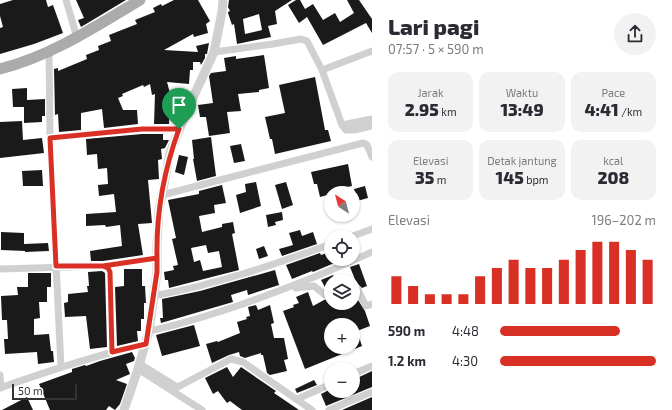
<!DOCTYPE html>
<html lang="id">
<head>
<meta charset="utf-8">
<style>
  :root { --surface:#fff; --page:#f2f2f3; --text:#2b2b33; --muted:#7c7c81; --accent:#d93025 }
  body { margin:0; font-family:"Exo 2",sans-serif; background:var(--page); color:var(--text); height:100vh; display:flex; flex-direction:column; font-size:15px; white-space:nowrap }
  * { box-sizing:border-box; margin:0 }
  p { font-size:13px; color:var(--muted) }
  .icon { flex:none; width:22px; height:22px; fill:none; stroke:currentColor; stroke-width:2; stroke-linecap:round; stroke-linejoin:round }
  .map { position:relative; flex:1; overflow:hidden }
  .sheet { display:flex; flex-direction:column; background:var(--surface); width:300px }
  .sheet>* { flex:none }
  .needle { width:26px; rotate:324deg }
  .buttons { position:absolute; left:324px; top:186px; display:grid; gap:8px }
  .buttons a { display:grid; place-items:center; width:36px; height:36px; border-radius:50%; background:var(--surface); box-shadow:0 1px 3px #0004; font-size:20px }
  .scale { position:absolute; left:12px; bottom:10px; width:65px; box-sizing:border-box; padding-left:4px; border:2px solid #333; border-top:0; font-size:11px; line-height:14px; white-space:nowrap; color:#333; -webkit-text-stroke:3px #fff; paint-order:stroke }
  .pin { position:absolute; display:grid; place-items:center; width:34px; height:34px; color:#fff; margin:-41px -17px; border-radius:50% 50% 50% 0; rotate:-45deg; box-shadow:0 0 4px #0007 }
  .pin .icon { rotate:45deg }
  .round { display:grid; place-items:center; flex:none; width:42px; height:42px; border-radius:21px; background:var(--page) }
  .head { display:flex; align-items:center; justify-content:space-between; height:68px; padding:0 16px }
  h1 { font-size:22px; font-weight:800; line-height:30px }
  .figures { display:grid; grid-template-columns:repeat(3,1fr); gap:6px; height:68px; padding:4px 16px }
  .figures div { display:grid; align-content:center; border-radius:10px; background:var(--page); text-align:center }
  .figures b { font-size:17px; font-weight:800 }
  .figures small { font-size:11px; font-weight:400 }
  .figures p { font-size:11px }
  .chart { height:112px; padding:8px 16px }
  .chart p { display:flex; justify-content:space-between }
  .chart svg { width:100%; height:72px; margin-top:4px; stroke:var(--accent); stroke-width:6 }
  ul { padding:0 16px; list-style:none; font-size:13px }
  li { display:grid; grid-template-columns:64px 48px 1fr; align-items:center; height:30px }
  li i { height:10px; border-radius:5px; background:var(--accent) }
  main { display:flex; flex:1; min-height:0 }
  .map>svg:first-child { display:block }
  .building { fill:#1a1a1a; fill-rule:evenodd }
  .lines { fill:none; stroke-linecap:round; stroke-linejoin:round }
  .minor { stroke:#d0d0d0; stroke-width:7 }
  .tertiary { stroke:#d0d0d0; stroke-width:9 }
  .primary { stroke:#ababab; stroke-width:11 }
  .route-casing { stroke:#fff; stroke-width:8 }
  .route { stroke:#d93025; stroke-width:5 }
</style>
</head>
<body>
<main>
<div class="map">
<svg width="372" height="410" viewBox="0 0 372 410">
  <rect width="100%" height="100%" fill="#fff"/>
  <path class="building" d="M 13,0 L 46,0 L 48,7 L 53,5 L 63,33 L 34,44 L 0,54 L 0,28 L 3,27 L 0,16 L 0,4 Z
    M 76,0 L 126,0 L 81,27 L 78,20 L 84,18 Z
    M 174,0 L 198,0 L 210,21 L 206,24 L 208,33 L 194,37 L 193,34 L 164,50 L 198,52 L 196,46 L 209,43 L 207,54 L 205,54 L 205,58 L 201,65 L 200,62 L 193,62 L 193,70 L 190,70 L 189,84 L 167,82 L 170,93 L 169,124 L 154,124 L 155,94 L 152,95 L 150,84 L 144,87 L 143,85 L 122,94 L 123,96 L 118,98 L 123,110 L 137,110 L 138,124 L 104,128 L 102,109 L 81,113 L 81,130 L 59,132 L 58,114 L 55,115 L 54,69 L 58,68 L 58,71 L 87,59 L 86,55 L 99,50 L 98,46 L 111,41 L 109,35 L 137,24 L 135,20 L 155,12 L 153,8 L 161,4 L 162,6 Z
    M 229,0 L 292,0 L 275,11 L 277,24 L 268,26 L 271,37 L 237,44 L 234,24 L 232,25 L 228,13 L 228,12 L 230,11 L 228,7 ZM 259,14 L 262,30 L 245,34 L 243,19 Z
    M 296,0 L 300,0 L 305,9 L 313,4 L 323,20 L 335,13 L 340,22 L 354,13 L 347,0 L 359,0 L 372,19 L 372,33 L 366,23 L 323,45 L 307,17 L 299,23 L 288,5 Z
    M 264,55 L 269,88 L 259,90 L 259,92 L 238,94 L 241,111 L 227,112 L 230,133 L 209,136 L 206,117 L 200,117 L 198,105 L 213,103 L 209,76 L 211,73 L 226,71 L 224,58 L 236,56 L 236,59 Z
    M 315,77 L 325,130 L 328,130 L 331,141 L 275,154 L 272,139 L 270,139 L 265,117 L 285,113 L 279,85 Z
    M 27,88 L 27,100 L 45,99 L 45,116 L 42,116 L 42,122 L 24,123 L 24,107 L 13,107 L 12,89 Z
    M 22,121 L 23,140 L 42,138 L 44,153 L 0,158 L 0,122 Z
    M 142,134 L 163,134 L 163,140 L 169,140 L 165,148 L 161,149 L 162,159 L 158,160 L 159,179 L 148,180 L 152,223 L 138,224 L 143,255 L 103,261 L 91,261 L 90,251 L 122,246 L 120,225 L 106,227 L 105,225 L 86,226 L 86,214 L 116,212 L 114,194 L 99,196 L 98,185 L 108,184 L 107,168 L 98,169 L 97,154 L 87,155 L 86,139 Z
    M 211,137 L 216,176 L 197,181 L 193,159 L 194,159 L 192,140 Z
    M 241,144 L 245,161 L 234,163 L 230,146 Z
    M 179,155 L 188,157 L 184,175 L 175,172 Z
    M 348,164 L 352,186 L 332,190 L 333,193 L 331,193 L 331,194 L 320,197 L 317,184 L 314,184 L 311,172 Z
    M 42,170 L 43,186 L 23,186 L 22,171 Z
    M 256,182 L 261,206 L 240,213 L 236,195 L 246,192 L 245,184 Z
    M 286,182 L 293,205 L 282,209 L 275,185 Z
    M 222,185 L 226,203 L 214,205 L 215,213 L 199,216 L 202,232 L 222,227 L 222,224 L 233,222 L 235,233 L 232,234 L 239,270 L 169,288 L 168,280 L 165,280 L 164,272 L 174,270 L 173,266 L 178,265 L 172,239 L 176,238 L 168,200 L 199,194 L 199,191 ZM 206,245 L 208,253 L 219,251 L 222,267 L 203,271 L 200,260 L 194,262 L 191,248 Z
    M 365,186 L 368,198 L 357,201 L 354,189 Z
    M 282,212 L 283,220 L 275,222 L 276,225 L 268,227 L 266,215 Z
    M 300,230 L 302,236 L 313,232 L 317,244 L 282,256 L 279,249 L 293,245 L 289,233 Z
    M 1,232 L 24,233 L 24,244 L 48,243 L 49,251 L 25,252 L 25,251 L 1,250 Z
    M 264,246 L 268,256 L 259,259 L 256,249 Z
    M 330,252 L 331,259 L 344,259 L 313,272 L 312,271 L 292,279 L 286,265 L 320,253 L 321,255 Z
    M 359,264 L 367,286 L 362,288 L 356,282 L 350,267 Z
    M 124,269 L 142,269 L 142,286 L 145,286 L 146,303 L 144,303 L 144,319 L 141,319 L 141,331 L 137,331 L 138,341 L 117,346 L 115,287 L 124,286 Z
    M 275,270 L 279,285 L 248,295 L 247,290 L 231,295 L 233,302 L 161,323 L 160,318 L 163,318 L 162,299 L 200,291 Z
    M 102,271 L 105,273 L 107,347 L 90,349 L 86,316 L 65,317 L 64,303 L 68,302 L 68,294 L 88,292 L 87,286 L 89,286 L 88,272 Z
    M 28,273 L 51,273 L 51,287 L 47,287 L 47,302 L 39,302 L 40,318 L 34,319 L 34,335 L 49,334 L 51,351 L 53,351 L 54,362 L 38,364 L 37,352 L 5,354 L 4,339 L 8,339 L 7,320 L 2,320 L 1,296 L 18,295 L 17,287 L 28,287 Z
    M 333,275 L 335,279 L 331,281 L 331,288 L 326,289 L 321,280 Z
    M 308,292 L 313,306 L 324,300 L 331,298 L 331,303 L 353,303 L 353,292 L 365,311 L 370,326 L 357,331 L 362,346 L 305,369 L 283,311 L 294,307 L 293,305 L 299,303 L 296,297 ZM 331,325 L 353,325 L 353,347 L 331,347 Z
    M 256,305 L 258,310 L 270,305 L 274,323 L 271,324 L 274,338 L 284,338 L 288,359 L 284,360 L 287,371 L 270,375 L 267,373 L 263,355 L 261,355 L 261,353 L 245,358 L 240,356 L 239,352 L 229,355 L 212,363 L 206,344 L 217,341 L 218,342 L 240,333 L 237,322 L 247,319 L 246,317 L 250,316 L 248,307 Z
    M 194,325 L 200,346 L 162,356 L 156,335 Z
    M 132,352 L 135,358 L 134,361 L 126,364 L 130,374 L 116,380 L 127,384 L 120,404 L 115,410 L 109,406 L 106,410 L 50,410 L 39,384 L 72,372 L 72,369 L 85,365 L 86,366 L 100,361 Z
    M 227,367 L 233,377 L 241,367 L 276,391 L 274,393 L 299,410 L 242,410 L 230,401 L 227,403 L 218,391 L 213,394 L 205,378 Z
    M 372,371 L 372,387 L 326,406 L 321,394 L 331,389 L 331,391 L 353,391 L 353,380 Z
    M 314,380 L 317,385 L 297,393 L 295,389 Z
    M 27,397 L 33,410 L 2,410 Z
    M 372,397 L 372,410 L 342,410 Z"/>
  <g class="lines">
    <path class="minor" d="M 66,0 L 77,38
      M 49,51 L 50,138 L 61,367
      M 214,52 L 273,44 L 301,39 L 307,41 L 322,70 L 342,125 L 346,130 L 354,130 L 372,126
      M 322,70 L 372,51
      M 342,125 L 372,119
      M 50,138 L 142,129 L 179,129
      M 162,195 L 363,143 L 367,145 L 372,157
      M 350,237 L 372,229
      M 103,266 L 108,268 L 110,272 L 112,352
      M 0,269 L 103,266 L 157,258
      M 353,286 L 358,290 L 366,306 L 372,304
      M 296,288 L 314,286 L 325,295 L 331,293
      M 153,296 C 214,285 273,265 331,244
      M 149,331 C 179,325 207,316 237,306 C 283,290 327,273 372,252
      M 140,364 L 177,387
      M 138,369 L 202,410
      M 353,374 L 372,366
      M 0,375 L 1,388
      M 0,388 C 48,371 96,355 146,344
      M 172,390 L 231,359 L 243,362 L 312,410
      M 297,399 L 331,384
      M 329,410 L 372,392"/>
    <path class="tertiary" d="M 124,410 L 138,369 L 149,331 L 157,272 L 157,244 L 159,210 L 170,153 L 186,113 L 214,52 L 222,12 L 223,0"/>
    <path class="primary" d="M 0,69 C 51,56 95,27 140,0"/>
  </g>
  <g class="lines">
    <defs>
      <path id="route" d="M 179,129 C 164,170 156,214 157,258 L 103,266 L 108,268 L 110,272 L 112,352 L 146,344 L 157,272 L 157,258 L 103,266 L 56,266 L 50,138 L 142,129 L 179,129"/>
    </defs>
    <use href="#route" class="route-casing"/>
    <use href="#route" class="route"/>
  </g>
</svg>
<div class="buttons">
<a><svg class="needle" viewBox="-14 -14 28 28"><path d="M0-13l5 13h-10z" fill="#e53935"/><path d="M0 13l5-13h-10z" fill="#7c7c81"/></svg></a>
<a><svg class="icon" aria-label="locate" viewBox="0 0 24 24"><circle cx="12" cy="12" r="6"/><path d="M12 2v4M12 18v4M2 12h4M18 12h4"/></svg></a>
<a><svg class="icon" aria-label="layers" viewBox="0 0 24 24"><path d="M12 4l9 5-9 5-9-5zM3 14l9 5 9-5"/></svg></a>
<a>+</a>
<a>−</a>
</div>
<div class="scale">50 m</div>
<div class="pin" style="left:179px;top:129px;background:#1e9e55"><svg class="icon" aria-label="arrive" viewBox="0 0 24 24"><path d="M6 21V4h12l-3 4 3 4H6"/></svg></div>
</div>
<section class="sheet">
<div class="head"><div><h1>Lari pagi</h1><p>07:57 · 5 × 590 m</p></div><a class="round"><svg class="icon" aria-label="share" viewBox="0 0 24 24"><path d="M12 15V3M7 8l5-5 5 5M5 13v7h14v-7"/></svg></a></div>
<div class="figures">
<div><p>Jarak</p><b>2.95<small> km</small></b></div>
<div><p>Waktu</p><b>13:49</b></div>
<div><p>Pace</p><b>4:41<small> /km</small></b></div>
</div>
<div class="figures">
<div><p>Elevasi</p><b>35<small> m</small></b></div>
<div><p>Detak jantung</p><b>145<small> bpm</small></b></div>
<div><p>kcal</p><b>208</b></div>
</div>
<div class="chart"><p><span>Elevasi</span>196–202 m</p>
<svg viewBox="0 0 160 44" preserveAspectRatio="none"><path d="M5 44V27M15 44V33M25 44V38M35 44V38M45 44V38M55 44V27M65 44V22M75 44V17M85 44V22M95 44V22M105 44V17M115 44V11M125 44V6M135 44V6M145 44V11M155 44V17"/></svg>
</div>
<ul>
<li><b>590 m</b>4:48<i style="width:77%"></i></li>
<li><b>1.2 km</b>4:30<i style="width:100%"></i></li>
</ul>
</section>
</main>
</body>
</html>
